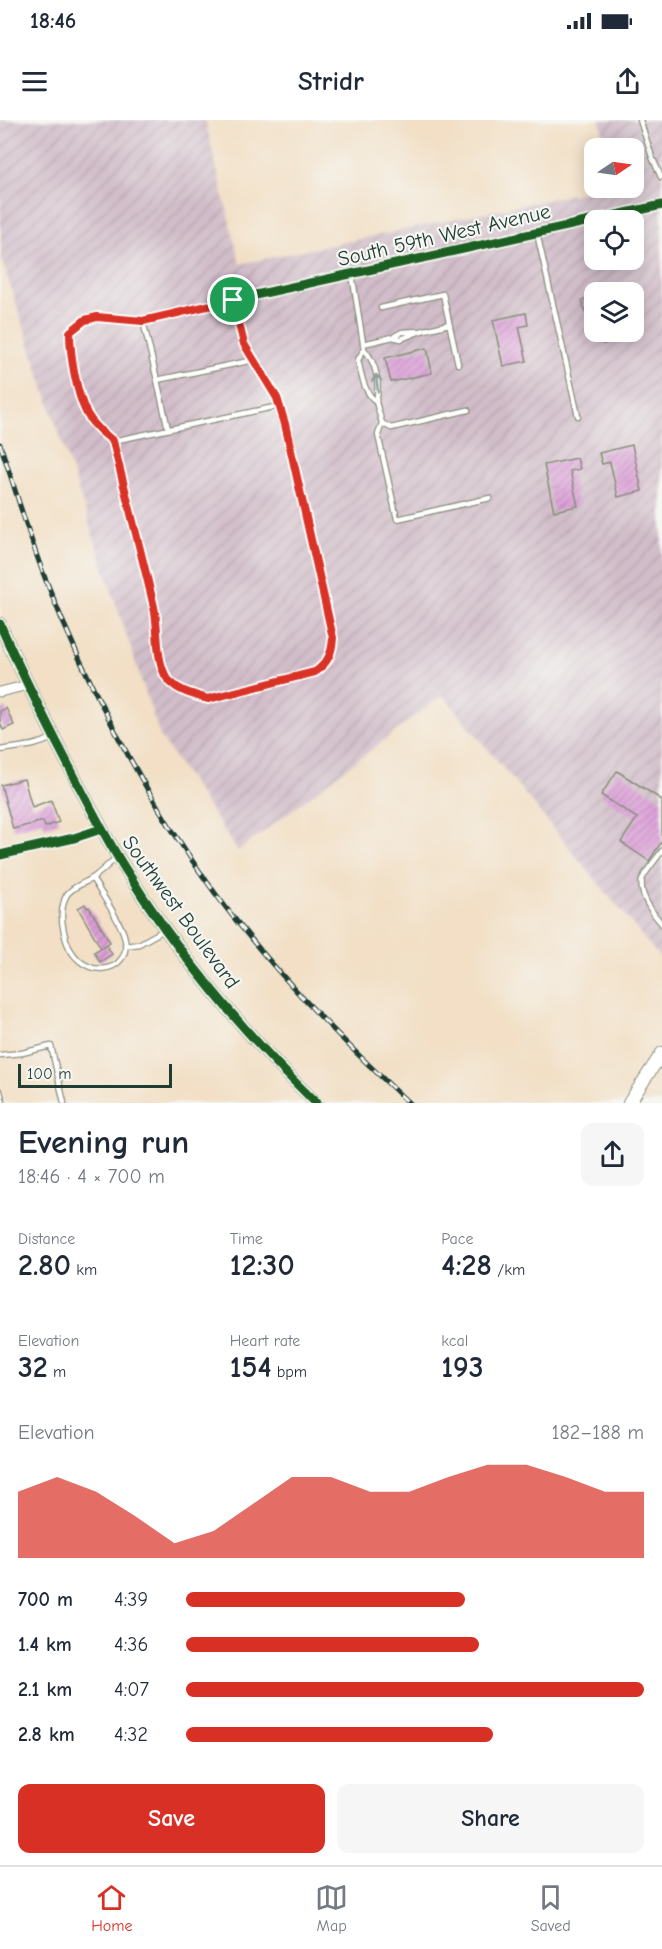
<!DOCTYPE html>
<html lang="en">
<head>
<meta charset="utf-8">
<style>
  :root { --surface:#fff; --page:#f6f6f7; --text:#1f2937; --muted:#747a83; --line:#e0e1e3; --accent:#d93025 }
  body { margin:0; font-family:"Comic Neue",sans-serif; background:var(--page); color:var(--text); height:100vh; display:flex; flex-direction:column; font-size:22px; white-space:nowrap }
  * { box-sizing:border-box; margin:0 }
  p { font-size:20px; color:var(--muted) }
  .icon { flex:none; width:33px; height:33px; fill:none; stroke:currentColor; stroke-width:2; stroke-linecap:round; stroke-linejoin:round }
  .map { position:relative; height:983px; overflow:hidden }
  .panel { display:flex; flex-direction:column; background:var(--surface); flex:1 }
  .panel>* { flex:none }
  .needle { width:39px; rotate:77deg }
  .fabs { position:absolute; left:584px; top:18px; display:grid; gap:12px }
  .fabs a { display:grid; place-items:center; width:60px; height:60px; border-radius:12px; background:var(--surface); box-shadow:0 3px 15px #0003; font-size:30px }
  .scale { position:absolute; left:18px; bottom:15px; width:154px; box-sizing:border-box; padding-left:6px; border:3px solid #1f3d34; border-top:0; font-size:16px; line-height:21px; white-space:nowrap; color:#1f3d34; -webkit-text-stroke:4px #f6f6f2; paint-order:stroke }
  .pin { position:absolute; display:grid; place-items:center; width:51px; height:51px; color:#fff; margin:-26px; border:3px solid #fff; border-radius:50%; box-shadow:0 2px 6px #0007 }
  .round { display:grid; place-items:center; flex:none; width:63px; height:63px; border-radius:12px; background:var(--page) }
  .head { display:flex; align-items:center; justify-content:space-between; height:102px; padding:0 18px }
  h1 { font-size:33px; font-weight:700; line-height:45px }
  .metrics { display:grid; grid-template-columns:repeat(3,1fr); gap:9px; height:102px; padding:6px 18px }
  .metrics div { display:grid; align-content:center }
  .metrics b { font-size:30px; font-weight:700 }
  .metrics small { font-size:16px; font-weight:400 }
  .metrics p { font-size:16px }
  .chart { height:168px; padding:12px 18px }
  .chart p { display:flex; justify-content:space-between }
  .chart svg { width:100%; height:108px; margin-top:6px; fill:var(--accent); opacity:.7 }
  .button { display:flex; gap:12px; margin-top:auto; padding:12px 18px }
  .button a { flex:1; height:69px; border-radius:12px; background:var(--accent); color:#fff; font-size:24px; font-weight:700; line-height:69px; text-align:center }
  .button a+a { background:var(--page); color:var(--text) }
  ul { padding:0 18px; list-style:none; font-size:20px }
  li { display:grid; grid-template-columns:96px 72px 1fr; align-items:center; height:45px }
  li i { height:15px; border-radius:8px; background:var(--accent) }
  .status { display:flex; justify-content:space-between; align-items:center; height:42px; padding:0 30px; background:var(--surface); direction:ltr }
  .status svg { height:16px; fill:currentColor }
  header { display:flex; justify-content:space-between; align-items:center; height:78px; padding:0 18px; background:var(--surface); font-size:27px; font-weight:700 }
  .menu { display:flex; justify-content:space-around; align-items:center; height:84px; border-top:2px solid var(--line); background:var(--surface); font-size:16px; color:var(--muted) }
  .menu a { display:grid; justify-items:center; gap:3px }
  .menu .on { color:var(--accent) }
  .map>svg:first-child { display:block }
  .industrial { fill:url(#industrial-furrows); fill-rule:evenodd }
  .building { fill:url(#building-hatch) }
  .lines { fill:none; stroke-linecap:round; stroke-linejoin:round }
  .service-casing { stroke:#888e7c; stroke-width:7 }
  .minor-casing { stroke:#888e7c; stroke-width:11 }
  .tertiary-casing { stroke:#888e7c; stroke-width:14 }
  .service { stroke:#fff; stroke-width:4.5 }
  .minor { stroke:#fff; stroke-width:9 }
  .tertiary { stroke:#fff; stroke-width:12 }
  .rail-casing { stroke:#1f3d34; stroke-width:5 }
  .rail { stroke:#f6f6f2; stroke-width:3; stroke-dasharray:9; stroke-linecap:butt }
  .cycleway-casing { stroke:#f6f6f2; stroke-width:13 }
  .cycleway { stroke:#1b5e20; stroke-width:9 }
  .oneway { stroke:#8f9e9a }
  .route-casing { stroke:#fff; stroke-width:12 }
  .route { stroke:#d93025; stroke-width:8 }
  .labels { text-anchor:middle; dominant-baseline:central; stroke-width:4.5; stroke-linejoin:round; paint-order:stroke }
  .street-label { font-size:21px; fill:#1f3d34; stroke:#f6f6f2 }
</style>
</head>
<body>
<div class="status"><b>18:46</b><svg viewBox="0 0 49 12"><path d="M0 12V9h3v3zM5 12V6h3v6zM10 12V3h3v9zM15 12V0h3v12zM26 1h20v11H26zM47 4h2v5h-2z"/></svg></div>
<header><svg class="icon" aria-label="menu" viewBox="0 0 24 24"><path d="M4 6h16M4 12h16M4 18h16"/></svg>Stridr<svg class="icon" aria-label="share" viewBox="0 0 24 24"><path d="M12 15V3M7 8l5-5 5 5M5 13v7h14v-7"/></svg></header>
<div class="map">
<svg width="662" height="983" viewBox="0 0 662 983">
  <defs>
    <pattern id="industrial-furrows" width="10" height="10" patternUnits="userSpaceOnUse" patternTransform="scale(1.5)"><rect width="10" height="10" fill="#d1bdc9"/><path d="M-1 1l2-2M0 10L10 0M9 11l2-2" fill="none" stroke="#b3a3ad"/></pattern>
    <pattern id="building-hatch" width="6" height="6" patternUnits="userSpaceOnUse" patternTransform="scale(1.5)"><rect width="6" height="6" fill="#dd9ed8"/><path d="M-1 1l2-2M0 6l6-6M5 7l2-2" fill="none" stroke="#b382b0"/></pattern>
  </defs>
  <rect width="100%" height="100%" fill="#f6f6f2"/>
  <filter id="ink" filterUnits="userSpaceOnUse"><feTurbulence type="fractalNoise" baseFrequency=".0167" numOctaves="2"/><feDisplacementMap in="SourceGraphic" scale="12" xChannelSelector="R" yChannelSelector="G"/><feConvolveMatrix kernelMatrix="1 2 1 2 8 2 1 2 1" color-interpolation-filters="sRGB"/></filter>
  <filter id="wash" filterUnits="userSpaceOnUse"><feTurbulence type="fractalNoise" baseFrequency=".008" numOctaves="4" result="noise"/><feDisplacementMap in="SourceGraphic" scale="24" xChannelSelector="R" yChannelSelector="G"/><feGaussianBlur stdDeviation="1.35" result="paint"/><feColorMatrix in="noise" values="0 0 0 0 0 0 0 0 0 0 0 0 0 0 0 0 0 1.4 0 .05"/><feComposite in="paint" operator="in"/></filter>
  <g filter="url(#wash)">
    <rect width="100%" height="100%" fill="#f2dfc5"/>
    <path class="industrial" d="M 0,0 L 205,0 L 240,144 L 603,68 L 633,68 L 633,28 L 606,28 L 600,0 L 662,0 L 662,840 L 443,575 L 238,731 L 160,616 L 1,138 ZM 594,100 L 633,100 L 633,140 L 594,140 ZM 594,172 L 633,172 L 633,212 L 594,212 Z"/>
    <g id="blocks">
      <path class="building" d="M 594,177 L 594,190 L 585,192 L 582,180 Z
        M 526,193 L 528,205 L 519,207 L 527,241 L 503,246 L 493,200 Z
        M 600,212 L 624,212 L 626,219 L 603,224 Z
        M 427,228 L 432,253 L 391,262 L 385,238 Z
        M 632,325 L 642,371 L 618,377 L 610,342 L 602,344 L 599,333 Z
        M 577,338 L 580,349 L 570,351 L 578,386 L 554,391 L 544,345 Z
        M 6,588 L 14,605 L 3,610 L 0,602 L 0,591 Z
        M 617,651 L 662,680 L 662,721 L 649,741 L 621,722 L 637,698 L 601,675 Z
        M 24,659 L 32,687 L 51,680 L 59,702 L 45,707 L 43,701 L 13,709 L 1,665 Z
        M 85,784 L 87,788 L 89,787 L 110,822 L 101,828 L 78,788 Z
        M 106,825 L 112,834 L 100,842 L 94,832 Z"/>
    </g>
  </g>
  <g filter="url(#ink)">
    <use href="#blocks" fill-opacity="0" stroke="#888e7c" stroke-width="1.5"/>
    <g class="lines">
      <defs>
        <path id="service" d="M 640,0 L 652,37 L 661,57
          M 537,113 L 578,296
          M 352,154 L 364,229 C 377,244 380,264 376,282 C 363,270 362,257 358,240 L 364,229
          M 233,180 L 244,224 L 277,278 L 285,304 L 333,518 C 332,533 328,543 315,552 L 209,578 C 194,576 173,570 165,555 C 155,534 159,509 154,487 C 141,431 126,376 113,321 C 103,313 93,305 87,294 C 76,273 70,235 70,211 L 85,200 L 97,197 L 143,201 Z
          M 381,188 L 443,174 L 458,244
          M 143,201 L 157,260 L 254,240
          M 393,217 L 401,219 L 421,211 L 449,204
          M 363,224 L 393,217 L 402,212 L 421,211
          M 157,260 L 168,309
          M 376,282 L 382,303 L 391,308 L 468,290
          M 382,303 L 378,315 L 397,399 L 490,378
          M 113,321 L 279,286
          M 0,630 C 20,626 33,628 52,618
          M 662,731 C 657,738 644,753 642,760 C 639,775 653,794 662,804
          M 92,758 C 101,774 119,798 124,815 C 136,856 74,865 64,812 C 61,800 61,787 66,776 C 71,767 85,763 93,758 C 102,751 109,744 117,737
          M 125,826 L 139,824 L 164,810
          M 0,935 L 22,933 L 51,926 L 64,983
          M 0,971 L 3,983"/>
        <path id="minor" d="M 233,180 L 662,85
          M 0,572 L 28,565
          M 0,735 L 74,718 L 101,709"/>
        <path id="tertiary" d="M 0,504 C 17,544 37,583 57,623 C 79,665 99,707 124,747 C 175,831 245,914 316,983
          M 629,983 L 662,933"/>
      </defs>
      <use href="#service" class="service-casing"/>
      <use href="#minor" class="minor-casing"/>
      <use href="#tertiary" class="tertiary-casing"/>
      <use href="#service" class="service"/>
      <use href="#minor" class="minor"/>
      <use href="#tertiary" class="tertiary"/>
      <defs>
        <path id="rail" d="M 0,324 C 15,368 28,414 45,458 C 87,565 147,680 215,773 C 272,850 339,918 409,983"/>
      </defs>
      <use href="#rail" class="rail-casing"/>
      <use href="#rail" class="rail"/>
      <defs>
        <path id="cycleway" d="M 233,180 L 662,85
          M 0,504 C 17,544 37,583 57,623 C 79,665 99,707 124,747 C 175,831 245,914 316,983
          M 0,735 L 74,718 L 101,709"/>
      </defs>
      <use href="#cycleway" class="cycleway-casing"/>
      <use href="#cycleway" class="cycleway"/>
    </g>
    <defs><path id="oneway-shaft" d="M-6 0H5M1.5-3L5.5 0L1.5 3" fill="none" stroke-width="1.6" stroke-linecap="round" stroke-linejoin="round" transform="scale(1.5)"/></defs>
    <use class="oneway" href="#oneway-shaft" transform="translate(377 263) rotate(-97)"/>
  </g>
  <g class="lines" filter="url(#ink)">
    <defs>
      <path id="route" d="M 233,180 L 244,224 L 277,278 L 285,304 L 333,518 C 332,533 328,543 315,552 L 208,579 C 194,575 173,570 165,555 C 155,534 159,509 154,487 C 141,431 126,376 113,321 C 103,313 93,305 87,294 C 76,273 70,234 70,212 L 85,200 L 97,197 L 143,201 Z"/>
    </defs>
    <use href="#route" class="route-casing"/>
    <use href="#route" class="route"/>
  </g>
  <g class="labels">
    <g class="street-label">
      <text transform="translate(444 115) rotate(-13)">South 59th West Avenue</text>
      <text transform="translate(181 792) rotate(54)">Southwest Boulevard</text>
    </g>
  </g>
</svg>
<div class="fabs">
<a><svg class="needle" viewBox="-14 -14 28 28"><path d="M0-13l5 13h-10z" fill="#e53935"/><path d="M0 13l5-13h-10z" fill="#747a83"/></svg></a>
<a><svg class="icon" aria-label="locate" viewBox="0 0 24 24"><circle cx="12" cy="12" r="6"/><path d="M12 2v4M12 18v4M2 12h4M18 12h4"/></svg></a>
<a><svg class="icon" aria-label="layers" viewBox="0 0 24 24"><path d="M12 4l9 5-9 5-9-5zM3 14l9 5 9-5"/></svg></a>
</div>
<div class="scale">100 m</div>
<div class="pin" style="left:233px;top:180px;background:#1e9e55"><svg class="icon" aria-label="arrive" viewBox="0 0 24 24"><path d="M6 21V4h12l-3 4 3 4H6"/></svg></div>
</div>
<section class="panel">
<div class="head"><div><h1>Evening run</h1><p>18:46 · 4 × 700 m</p></div><a class="round"><svg class="icon" aria-label="share" viewBox="0 0 24 24"><path d="M12 15V3M7 8l5-5 5 5M5 13v7h14v-7"/></svg></a></div>
<div class="metrics">
<div><p>Distance</p><b>2.80<small> km</small></b></div>
<div><p>Time</p><b>12:30</b></div>
<div><p>Pace</p><b>4:28<small> /km</small></b></div>
</div>
<div class="metrics">
<div><p>Elevation</p><b>32<small> m</small></b></div>
<div><p>Heart rate</p><b>154<small> bpm</small></b></div>
<div><p>kcal</p><b>193</b></div>
</div>
<div class="chart"><p><span>Elevation</span>182–188 m</p>
<svg viewBox="0 0 160 44" preserveAspectRatio="none"><path d="M0 44V17L10 11L20 17L30 27L40 38L50 33L60 22L70 11L80 11L90 17L100 17L110 11L120 6L130 6L140 11L150 17L160 17V44z"/></svg>
</div>
<ul>
<li><b>700 m</b>4:39<i style="width:61%"></i></li>
<li><b>1.4 km</b>4:36<i style="width:64%"></i></li>
<li><b>2.1 km</b>4:07<i style="width:100%"></i></li>
<li><b>2.8 km</b>4:32<i style="width:67%"></i></li>
</ul>
<div class="button"><a>Save</a><a>Share</a></div>
</section>
<nav class="menu">
<a class="on"><svg class="icon" aria-label="home" viewBox="0 0 24 24"><path d="M3 11l9-7 9 7M6 9v11h12V9"/></svg>Home</a>
<a><svg class="icon" aria-label="map" viewBox="0 0 24 24"><path d="M3 6l6-2 6 2 6-2v14l-6 2-6-2-6 2zM9 4v14M15 6v14"/></svg>Map</a>
<a><svg class="icon" aria-label="saved" viewBox="0 0 24 24"><path d="M7 4h10v16l-5-4-5 4z"/></svg>Saved</a>
</nav>
</body>
</html>
